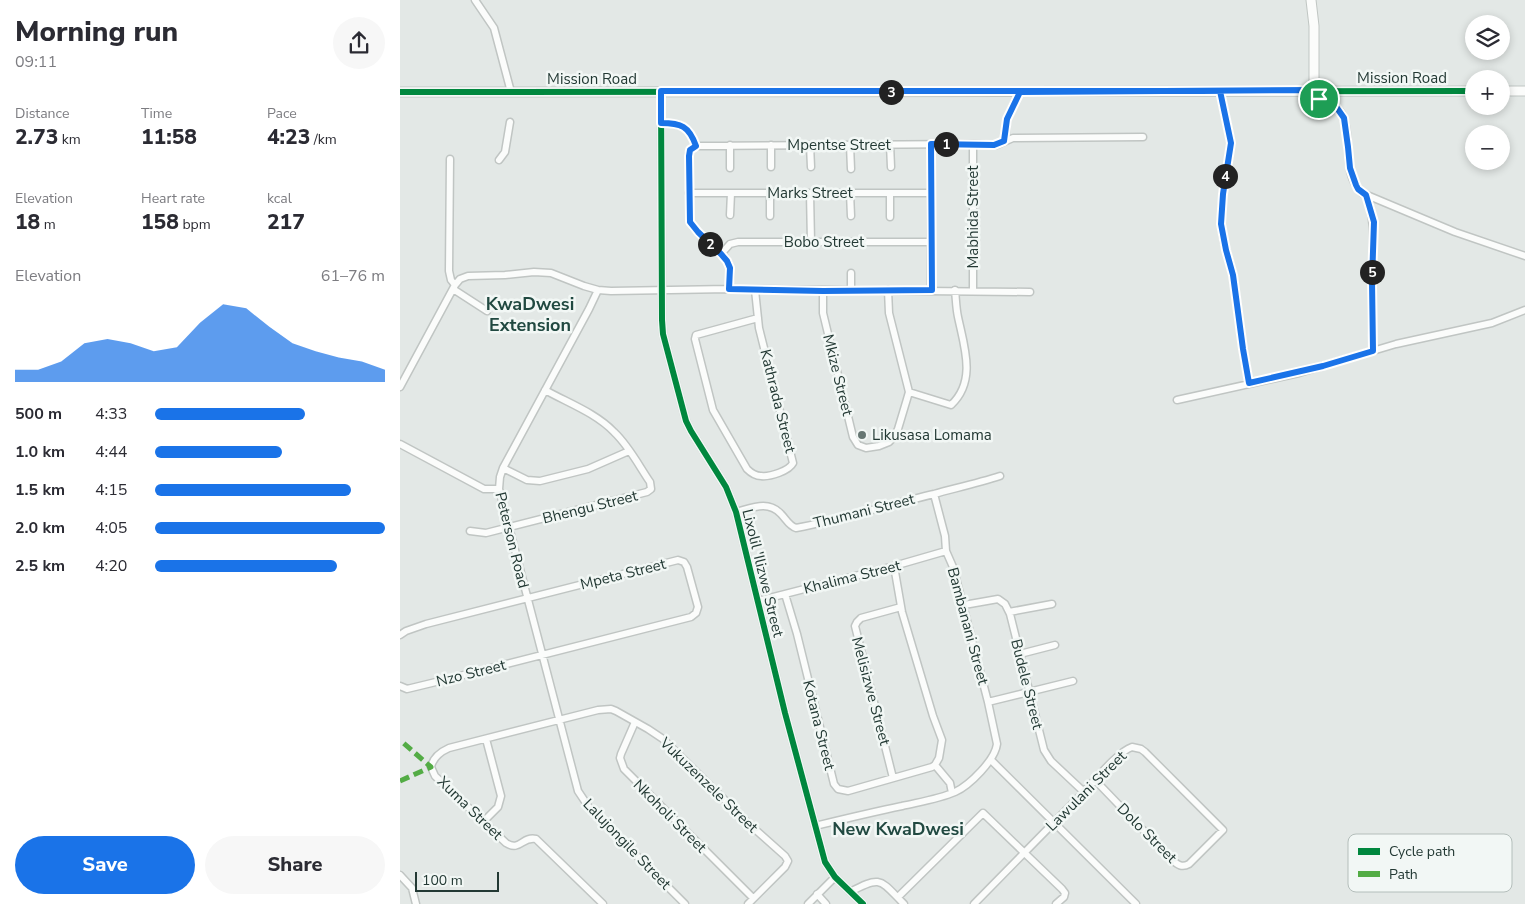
<!DOCTYPE html>
<html lang="en">
<head>
<meta charset="utf-8">
<style>
  :root { --surface:#fff; --page:#f7f7f7; --text:#2b2b33; --muted:#7c7c81; --accent:#1a73e8 }
  body { margin:0; font-family:"Nunito Sans",sans-serif; background:var(--page); color:var(--text); height:100vh; display:flex; flex-direction:column; font-size:19px; white-space:nowrap }
  * { box-sizing:border-box; margin:0 }
  p { font-size:16px; color:var(--muted) }
  .icon { flex:none; width:28px; height:28px; fill:none; stroke:currentColor; stroke-width:2; stroke-linecap:round; stroke-linejoin:round }
  .map { position:relative; flex:1; overflow:hidden }
  .panel { display:flex; flex-direction:column; background:var(--surface); width:400px }
  .panel>* { flex:none }
  .buttons { position:absolute; left:1065px; top:15px; display:grid; gap:10px }
  .buttons a { display:grid; place-items:center; width:45px; height:45px; border-radius:50%; background:var(--surface); box-shadow:0 2px 8px #0003; font-size:25px }
  .scale { position:absolute; left:15px; bottom:12px; width:84px; box-sizing:border-box; padding-left:5px; border:2px solid #233934; border-top:0; font-size:14px; line-height:18px; white-space:nowrap; color:#233934; -webkit-text-stroke:4px #f2f7f5; paint-order:stroke }
  .pin { position:absolute; display:grid; place-items:center; width:42px; height:42px; color:#fff; margin:-21px; border:2px solid #fff; border-radius:50%; box-shadow:0 1px 5px #0007 }
  .km { position:absolute; width:25px; height:25px; margin:-12px; border-radius:50%; background:#222; color:#fff; font-size:14px; line-height:25px; text-align:center }
  .round { display:grid; place-items:center; flex:none; width:52px; height:52px; border-radius:26px; background:var(--page) }
  .summary { display:flex; align-items:center; justify-content:space-between; height:85px; padding:0 15px }
  h1 { font-size:28px; font-weight:800; line-height:38px }
  .metrics { display:grid; grid-template-columns:repeat(3,1fr); gap:8px; height:85px; padding:5px 15px }
  .metrics div { display:grid; align-content:center }
  .metrics b { font-size:21px; font-weight:800 }
  .metrics small { font-size:14px; font-weight:400 }
  .metrics p { font-size:14px }
  .chart { height:140px; padding:10px 15px }
  .chart p { display:flex; justify-content:space-between }
  .chart svg { width:100%; height:90px; margin-top:5px; fill:var(--accent); opacity:.7 }
  .cta { display:flex; gap:10px; margin-top:auto; padding:10px 15px }
  .cta a { flex:1; height:58px; border-radius:30px; background:var(--accent); color:#fff; font-size:20px; font-weight:800; line-height:58px; text-align:center }
  .cta a+a { background:var(--page); color:var(--text) }
  ul { padding:0 15px; list-style:none; font-size:16px }
  li { display:grid; grid-template-columns:80px 60px 1fr; align-items:center; height:38px }
  li i { height:12px; border-radius:6px; background:var(--accent) }
  main { display:flex; flex:1; min-height:0 }
  .map>svg:first-child { display:block }
  .lines { fill:none; stroke-linecap:round; stroke-linejoin:round }
  .street-casing { stroke:#c0c5c3; stroke-width:9 }
  .secondary-casing { stroke:#c0c6c3; stroke-width:11 }
  .street { stroke:#fbfcfb; stroke-width:6 }
  .secondary { stroke:#fbfcfb; stroke-width:9 }
  .quiet { stroke:#53ac45; stroke-width:5; stroke-dasharray:10 5; stroke-linecap:butt }
  .cycleway-casing { stroke:#f2f7f5; stroke-width:9 }
  .cycleway { stroke:#00873e; stroke-width:6 }
  .route-casing { stroke:#fff; stroke-width:10 }
  .route { stroke:#1a73e8; stroke-width:6 }
  .poi-dot { fill:#667672; stroke:#f2f7f5; stroke-width:2 }
  .labels { text-anchor:middle; dominant-baseline:central; stroke-width:5; stroke-linejoin:round; paint-order:stroke }
  .street-label { font-size:15px; fill:#233934; stroke:#f2f7f5 }
  .poi-label { font-size:15px; fill:#233934; stroke:#f2f7f5; text-anchor:start }
  .quarter-label { font-size:18px; font-weight:bold; fill:#214941; stroke:#f2f7f5 }
  .key { fill:#f2f7f5; stroke:#b4bebb; stroke-width:1 }
  .key-label { font-size:14px; fill:#233934 }
</style>
</head>
<body>
<main>
<section class="panel">
<div class="summary"><div><h1>Morning run</h1><p>09:11</p></div><a class="round"><svg class="icon" aria-label="share" viewBox="0 0 24 24"><path d="M12 15V3M7 8l5-5 5 5M5 13v7h14v-7"/></svg></a></div>
<div class="metrics">
<div><p>Distance</p><b>2.73<small> km</small></b></div>
<div><p>Time</p><b>11:58</b></div>
<div><p>Pace</p><b>4:23<small> /km</small></b></div>
</div>
<div class="metrics">
<div><p>Elevation</p><b>18<small> m</small></b></div>
<div><p>Heart rate</p><b>158<small> bpm</small></b></div>
<div><p>kcal</p><b>217</b></div>
</div>
<div class="chart"><p><span>Elevation</span>61–76 m</p>
<svg viewBox="0 0 160 44" preserveAspectRatio="none"><path d="M0 44V38L10 38L20 34L30 25L40 23L50 25L60 29L70 27L80 15L90 6L100 8L110 17L120 25L130 29L140 32L150 34L160 38V44z"/></svg>
</div>
<ul>
<li><b>500 m</b>4:33<i style="width:65%"></i></li>
<li><b>1.0 km</b>4:44<i style="width:55%"></i></li>
<li><b>1.5 km</b>4:15<i style="width:85%"></i></li>
<li><b>2.0 km</b>4:05<i style="width:100%"></i></li>
<li><b>2.5 km</b>4:20<i style="width:79%"></i></li>
</ul>
<div class="cta"><a>Save</a><a>Share</a></div>
</section>
<div class="map">
<svg width="1125" height="904" viewBox="0 0 1125 904">
  <rect width="100%" height="100%" fill="#e3e8e6"/>
  <g class="lines">
    <defs>
      <path id="street" d="M 75,0 L 94,28 L 111,92
        M 914,90 C 916,93 918,98 921,100 C 931,107 939,104 944,119 C 952,142 942,175 962,193 L 1055,232 L 1125,256
        M 261,91 L 262,320 L 263,334 L 286,421 L 291,431 L 326,487 L 336,512 L 385,713 L 425,862 L 435,877 L 463,904
        M 820,91 L 831,143 L 823,194 L 821,224 L 824,242 L 833,275 L 843,349 L 849,383
        M 261,123 C 281,123 289,126 296,146
        M 605,141 L 607,119 L 620,91
        M 490,144 L 491,167
        M 531,144 L 531,290
        M 573,144 L 573,290
        M 330,145 L 330,168
        M 371,145 L 371,167
        M 410,145 L 411,167
        M 450,145 L 451,169
        M 50,159 L 49,271 L 51,280 L 55,285
        M 99,160 L 105,152 L 110,122
        M 289,193 L 531,193
        M 410,193 L 411,242
        M 450,193 L 451,216
        M 490,194 L 490,217
        M 966,195 C 977,222 972,252 972,280 C 972,304 972,327 973,351
        M 330,215 L 331,193
        M 370,216 L 370,193
        M 321,254 L 330,244 L 338,242 L 531,242
        M 451,273 L 451,290
        M 53,289 L 87,311
        M 329,289 C 329,281 332,272 329,265 C 322,247 299,239 290,222 L 289,154 L 291,149 L 296,146 L 573,144 L 597,145 L 613,138 L 743,137
        M 198,290 L 189,309 L 103,468 L 100,477 L 99,489 L 178,791 L 190,809 L 285,904
        M 355,290 L 359,328 L 393,463 C 389,471 370,477 361,476 C 355,476 351,473 347,469 L 313,410 L 295,339 L 296,335 L 358,318
        M 423,291 L 423,313 L 453,437 L 458,445 L 466,448 L 479,446 L 489,442 L 494,437 L 498,429 L 507,399 L 509,392 L 507,384 L 489,313 L 488,290
        M 0,387 L 55,285 L 60,279 L 68,276 L 105,275 L 134,272 L 151,273 L 184,286 L 198,290 L 211,291 L 329,289 L 630,292
        M 509,392 L 551,405 C 577,381 564,346 558,317 C 556,308 556,299 555,290
        M 777,400 L 899,373 L 996,344 L 1092,323 L 1125,310
        M 0,444 L 84,489 L 99,489
        M 103,468 L 127,480 L 140,481 L 188,469 L 229,451
        M 336,512 C 352,508 368,500 381,514 C 386,519 389,526 396,528 C 443,519 488,505 534,494 C 556,488 578,483 600,476
        M 70,531 L 86,533 L 247,492 L 251,489 L 250,482 C 239,466 229,446 214,432 C 196,413 168,403 145,390
        M 385,594 L 397,634 L 434,784 L 438,789 L 448,791 L 532,767 L 535,765 L 539,758 L 542,740 L 533,716 L 502,612 L 494,566
        M 358,601 L 494,566 L 546,551
        M 564,605 L 598,599 L 605,604 L 610,614 L 644,750 L 651,761 L 684,792
        M 609,612 L 652,604
        M 0,635 L 6,631 L 26,624 L 278,560 L 284,562 L 287,567 L 298,607 L 296,613 L 291,617 L 40,681 L 7,689 L 0,686
        M 620,654 L 655,645
        M 588,702 L 673,681
        M 235,722 L 221,754 L 220,758 L 224,769 L 353,898
        M 591,760 L 736,904
        M 535,765 L 550,783 L 552,793
        M 493,778 L 455,626 L 457,622 L 461,618 L 501,607
        M 83,822 L 98,807 L 101,796 L 86,739
        M 415,826 C 444,819 473,812 502,806 C 519,802 539,799 555,792 C 570,785 595,760 597,744 L 588,702 L 553,567 L 546,551 L 545,536 L 534,494
        M 0,875 L 12,888 L 16,904
        M 450,892 C 482,875 480,880 504,904
        M 417,894 L 426,904
        M 498,897 L 583,813 L 662,889 L 665,893 L 664,897 L 656,904
        M 203,904 L 136,839 C 122,836 120,852 106,843 L 35,776 L 31,767 C 33,757 40,752 49,748 L 198,710 L 211,709 L 216,711 L 248,729 L 263,739 L 349,824 L 385,856 L 388,861 L 385,867 L 348,904
        M 408,904 L 435,877
        M 574,904 C 609,868 644,833 679,797 C 692,784 717,752 732,747 L 741,749 L 745,752 L 823,830 L 789,864 C 782,868 778,865 772,860 L 695,780"/>
      <path id="secondary" d="M 911,0 L 914,26 L 914,90
        M 1101,91 L 1125,91
        M 0,92 L 1074,91"/>
    </defs>
    <use href="#street" class="street-casing"/>
    <use href="#secondary" class="secondary-casing"/>
    <use href="#street" class="street"/>
    <use href="#secondary" class="secondary"/>
    <path class="quiet" d="M 0,781 L 31,767 L 1,741"/>
    <defs>
      <path id="cycleway" d="M 261,91 L 262,320 L 263,334 L 286,421 L 291,431 L 326,487 L 336,512 L 385,713 L 425,862 L 435,877 L 463,904
        M 0,92 L 1074,91"/>
    </defs>
    <use href="#cycleway" class="cycleway-casing"/>
    <use href="#cycleway" class="cycleway"/>
  </g>
  <g class="lines">
    <defs>
      <path id="route" d="M 919,99 L 914,90 L 620,92 L 607,119 L 604,141 L 594,145 L 531,144 L 532,290 L 423,291 L 329,289 L 330,268 L 327,261 L 321,254 L 298,232 L 290,222 L 289,156 L 290,150 L 296,146 C 289,126 281,123 261,123 L 261,91 L 820,91 L 831,143 L 823,194 L 821,224 L 826,250 L 833,275 L 843,349 L 849,383 L 923,366 L 973,351 L 972,281 L 974,222 L 966,195 L 958,189 L 956,185 L 950,168 L 948,147 L 944,118 L 937,108 L 932,104 L 919,99"/>
    </defs>
    <use href="#route" class="route-casing"/>
    <use href="#route" class="route"/>
  </g>
  <circle class="poi-dot" cx="462" cy="435" r="5"/>
  <g class="labels">
    <g class="street-label">
      <text x="1002" y="78">Mission Road</text>
      <text x="192" y="79">Mission Road</text>
      <text x="439" y="145">Mpentse Street</text>
      <text x="410" y="193">Marks Street</text>
      <text transform="translate(573 217) rotate(-90)">Mabhida Street</text>
      <text x="424" y="242">Bobo Street</text>
      <text transform="translate(438 375) rotate(76)">Mkize Street</text>
      <text transform="translate(378 401) rotate(76)">Kathrada Street</text>
      <text transform="translate(190 507) rotate(-14)">Bhengu Street</text>
      <text transform="translate(464 511) rotate(-14)">Thumani Street</text>
      <text transform="translate(112 540) rotate(76)">Peterson Road</text>
      <text transform="translate(363 573) rotate(76)">Lixolil 'Ilizwe Street</text>
      <text transform="translate(223 574) rotate(-14)">Mpeta Street</text>
      <text transform="translate(452 577) rotate(-14)">Khalima Street</text>
      <text transform="translate(568 626) rotate(75)">Bambanani Street</text>
      <text transform="translate(71 673) rotate(-14)">Nzo Street</text>
      <text transform="translate(627 684) rotate(76)">Budele Street</text>
      <text transform="translate(471 691) rotate(75)">Melisizwe Street</text>
      <text transform="translate(419 725) rotate(76)">Kotana Street</text>
      <text transform="translate(309 785) rotate(44)">Vukuzenzele Street</text>
      <text transform="translate(686 791) rotate(-45)">Lawulani Street</text>
      <text transform="translate(70 808) rotate(44)">Xuma Street</text>
      <text transform="translate(270 816) rotate(45)">Nkoholi Street</text>
      <text transform="translate(747 833) rotate(45)">Dolo Street</text>
      <text transform="translate(227 844) rotate(46)">Lalujongile Street</text>
    </g>
    <g class="poi-label">
      <text x="472" y="435">Likusasa Lomama</text>
    </g>
    <g class="quarter-label">
      <text x="130" y="304">KwaDwesi<tspan x="130" dy="21">Extension</tspan></text>
      <text x="498" y="829">New KwaDwesi</text>
    </g>
  </g>
  <rect x="948" y="834" width="164" height="58" rx="8" class="key"/>
  <rect x="958" y="848" width="22" height="7" fill="#00873e"/>
  <rect x="958" y="871" width="22" height="6" fill="#53ac45"/>
  <g class="key-label">
    <text x="989" y="856">Cycle path</text>
    <text x="989" y="879">Path</text>
  </g>
</svg>
<div class="buttons">
<a><svg class="icon" aria-label="layers" viewBox="0 0 24 24"><path d="M12 4l9 5-9 5-9-5zM3 14l9 5 9-5"/></svg></a>
<a>+</a>
<a>−</a>
</div>
<div class="scale">100 m</div>
<div class="pin" style="left:919px;top:99px;background:#1e9e55"><svg class="icon" aria-label="arrive" viewBox="0 0 24 24"><path d="M6 21V4h12l-3 4 3 4H6"/></svg></div>
<b class="km" style="left:546px;top:144px">1</b>
<b class="km" style="left:310px;top:244px">2</b>
<b class="km" style="left:491px;top:92px">3</b>
<b class="km" style="left:825px;top:176px">4</b>
<b class="km" style="left:972px;top:272px">5</b>
</div>
</main>
</body>
</html>
